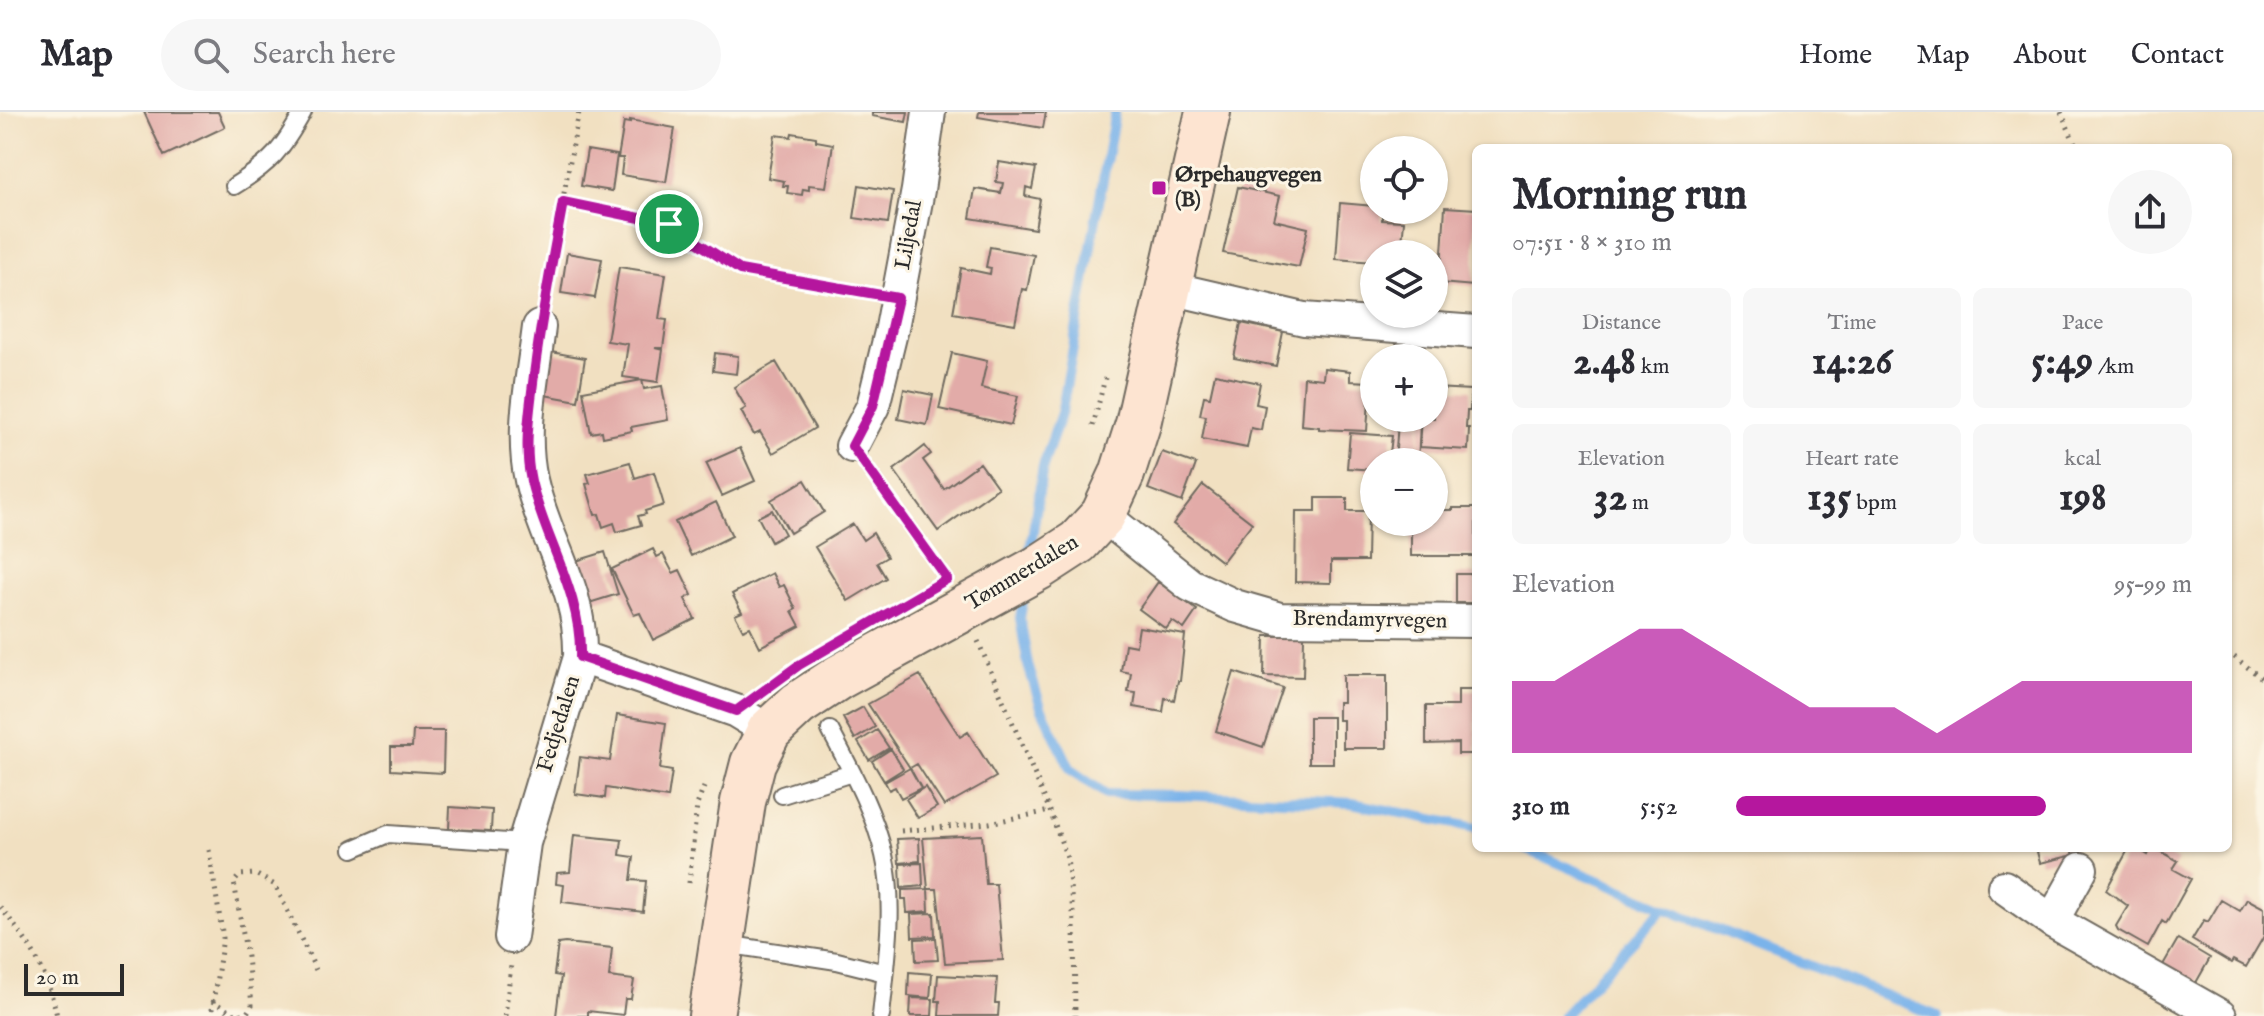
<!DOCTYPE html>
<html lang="en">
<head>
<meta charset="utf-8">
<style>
  :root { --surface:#fff; --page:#f7f7f7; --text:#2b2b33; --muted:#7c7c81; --line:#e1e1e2; --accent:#b5179e }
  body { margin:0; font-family:"IM FELL English",serif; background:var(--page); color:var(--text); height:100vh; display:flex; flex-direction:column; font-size:30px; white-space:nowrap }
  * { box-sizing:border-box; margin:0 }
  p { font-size:26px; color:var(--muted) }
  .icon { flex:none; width:44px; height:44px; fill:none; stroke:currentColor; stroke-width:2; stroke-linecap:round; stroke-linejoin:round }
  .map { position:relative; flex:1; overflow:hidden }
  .panel { position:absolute; left:1472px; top:32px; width:760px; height:708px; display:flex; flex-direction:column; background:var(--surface); border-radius:12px; box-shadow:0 2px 6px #0004 }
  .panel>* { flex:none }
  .controls { position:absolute; left:1360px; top:24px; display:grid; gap:16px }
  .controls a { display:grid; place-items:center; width:88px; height:88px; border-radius:50%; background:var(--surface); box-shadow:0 2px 6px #0004; font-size:40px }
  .scale { position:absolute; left:24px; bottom:20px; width:100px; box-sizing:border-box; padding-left:8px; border:4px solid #2b2b2b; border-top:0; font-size:22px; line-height:28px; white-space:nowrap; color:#2b2b2b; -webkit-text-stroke:6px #fcf5e5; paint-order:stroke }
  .pin { position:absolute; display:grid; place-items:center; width:68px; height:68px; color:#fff; margin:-34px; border:4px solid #fff; border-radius:50%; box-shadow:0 2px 8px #0007 }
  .round { display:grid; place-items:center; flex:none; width:84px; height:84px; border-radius:42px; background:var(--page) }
  .summary { display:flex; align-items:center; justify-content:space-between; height:136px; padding:0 40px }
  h1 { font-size:44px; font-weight:700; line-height:60px }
  .metrics { display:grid; grid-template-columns:repeat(3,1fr); gap:12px; height:136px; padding:8px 40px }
  .metrics div { display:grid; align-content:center; border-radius:12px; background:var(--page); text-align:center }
  .metrics b { font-size:40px; font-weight:700 }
  .metrics small { font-size:22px; font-weight:400 }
  .metrics p { font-size:22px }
  .chart { height:224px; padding:16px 40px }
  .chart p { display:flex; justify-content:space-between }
  .chart svg { width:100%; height:144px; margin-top:8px; fill:var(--accent); opacity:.7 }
  ul { padding:0 40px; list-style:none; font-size:26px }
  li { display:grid; grid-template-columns:128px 96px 1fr; align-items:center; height:60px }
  li i { height:20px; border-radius:10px; background:var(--accent) }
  header { display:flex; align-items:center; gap:48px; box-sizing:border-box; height:112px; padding:0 40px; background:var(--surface); border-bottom:2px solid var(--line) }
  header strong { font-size:38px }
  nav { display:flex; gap:44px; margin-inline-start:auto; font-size:28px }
  .search { width:560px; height:72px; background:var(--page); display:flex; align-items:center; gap:20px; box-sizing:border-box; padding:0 28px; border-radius:44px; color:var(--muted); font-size:30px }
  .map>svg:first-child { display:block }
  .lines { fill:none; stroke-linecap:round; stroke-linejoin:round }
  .stream { stroke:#7ab3ea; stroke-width:10 }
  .building { fill:#e2aba8 }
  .lane-casing { stroke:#706a60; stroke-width:20 }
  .street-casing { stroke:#706a60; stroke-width:36 }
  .secondary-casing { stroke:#706a60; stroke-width:48 }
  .path { stroke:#706a60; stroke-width:5; stroke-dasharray:2 6; stroke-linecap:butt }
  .lane { stroke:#fff; stroke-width:16 }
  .street { stroke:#fff; stroke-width:32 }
  .secondary { stroke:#fde4d1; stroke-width:44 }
  .route-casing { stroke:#fff; stroke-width:16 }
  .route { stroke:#b5179e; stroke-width:10 }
  .poi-dot { fill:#b5179e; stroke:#fcf5e5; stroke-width:3 }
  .labels { text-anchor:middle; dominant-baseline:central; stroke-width:6; stroke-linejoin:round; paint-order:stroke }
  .poi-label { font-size:22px; font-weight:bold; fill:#2b2b2b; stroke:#fcf5e5; text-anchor:start }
  .street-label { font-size:22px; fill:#2b2b2b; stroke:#fcf5e5 }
</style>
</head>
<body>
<header>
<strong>Map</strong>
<div class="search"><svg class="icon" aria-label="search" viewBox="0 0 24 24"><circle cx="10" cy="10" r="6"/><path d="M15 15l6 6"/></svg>Search here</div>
<nav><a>Home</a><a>Map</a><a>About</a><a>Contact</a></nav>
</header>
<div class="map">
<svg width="2264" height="904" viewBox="0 0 2264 904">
  <rect width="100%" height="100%" fill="#fcf5e5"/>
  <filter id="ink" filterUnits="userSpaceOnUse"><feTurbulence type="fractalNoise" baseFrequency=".0125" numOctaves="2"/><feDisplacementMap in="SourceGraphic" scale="16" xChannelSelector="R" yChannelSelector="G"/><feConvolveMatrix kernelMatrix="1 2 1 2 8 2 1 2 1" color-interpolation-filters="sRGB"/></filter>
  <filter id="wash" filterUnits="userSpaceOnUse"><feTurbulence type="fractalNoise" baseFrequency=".006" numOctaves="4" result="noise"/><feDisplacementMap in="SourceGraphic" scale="32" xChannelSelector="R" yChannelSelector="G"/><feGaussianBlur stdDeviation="1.8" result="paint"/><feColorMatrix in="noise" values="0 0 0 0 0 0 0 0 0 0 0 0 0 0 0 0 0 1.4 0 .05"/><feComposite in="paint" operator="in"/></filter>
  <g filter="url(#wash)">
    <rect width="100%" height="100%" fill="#f1e0c1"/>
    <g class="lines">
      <path class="stream" d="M 1029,445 L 1043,354 L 1062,298 L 1115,0
        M 1025,477 L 1020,506 L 1028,553 L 1041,595 L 1071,658 L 1106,682 L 1178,683 L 1352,691 L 1476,716
        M 1523,736 L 1664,796 L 1937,904
        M 1563,904 L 1664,796"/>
    </g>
    <g id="blocks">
      <path class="building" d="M 144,0 L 218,0 L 225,15 L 164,44 Z
        M 872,0 L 908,0 L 906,10 L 872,4 Z
        M 979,0 L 1046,0 L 1043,16 L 978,5 Z
        M 630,8 L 675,16 L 666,70 L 621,63 L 623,46 L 618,46 L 624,10 L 630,11 Z
        M 792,21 L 816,25 L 816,29 L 833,32 L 826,75 L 809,73 L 809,78 L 803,77 L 802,83 L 787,81 L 788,74 L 783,74 L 784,69 L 768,66 L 775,23 L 791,25 Z
        M 587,38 L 617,43 L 612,79 L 581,74 Z
        M 999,50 L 1036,56 L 1032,77 L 1026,75 L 1025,84 L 1040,87 L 1035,117 L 970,106 L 975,77 L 1001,81 L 1003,71 L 996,70 Z
        M 859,73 L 893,79 L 888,111 L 854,106 Z
        M 1238,75 L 1280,84 L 1274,108 L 1308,116 L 1299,155 L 1223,141 Z
        M 1340,91 L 1374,94 L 1374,98 L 1382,98 L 1382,108 L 1404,109 L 1401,142 L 1374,142 L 1374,150 L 1336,147 Z
        M 1445,95 L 1476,97 L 1474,174 L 1440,171 Z
        M 990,135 L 1034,143 L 1027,178 L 1022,177 L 1015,212 L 953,201 L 961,156 L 990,162 L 991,156 L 986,155 Z
        M 567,141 L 602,147 L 595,186 L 561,181 Z
        M 619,155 L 666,162 L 659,207 L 667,208 L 663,236 L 655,236 L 663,238 L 658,270 L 623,265 L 628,232 L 607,229 Z
        M 1241,211 L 1283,220 L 1276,254 L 1234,246 Z
        M 551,240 L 585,246 L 578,289 L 544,283 Z
        M 715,241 L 738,244 L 736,262 L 713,259 Z
        M 952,241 L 987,249 L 981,276 L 1018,284 L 1011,313 L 939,297 Z
        M 776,250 L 815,316 L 773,341 L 760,320 L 754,323 L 741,299 L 746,296 L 734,275 Z
        M 1324,256 L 1350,259 L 1350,269 L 1370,270 L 1367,319 L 1319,317 L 1319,315 L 1301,313 L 1304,265 L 1323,267 Z
        M 1215,262 L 1260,271 L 1256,292 L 1265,294 L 1261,318 L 1251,316 L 1247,336 L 1202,327 L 1206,304 L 1200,303 L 1204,284 L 1210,285 Z
        M 642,268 L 644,277 L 662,274 L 668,308 L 631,315 L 632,319 L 603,325 L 602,319 L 591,321 L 583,279 Z
        M 1434,276 L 1471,278 L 1470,299 L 1467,299 L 1466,316 L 1469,316 L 1468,338 L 1420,335 L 1422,306 L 1434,306 Z
        M 904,277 L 933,283 L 927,313 L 898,307 Z
        M 1398,310 L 1420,311 L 1418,350 L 1395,350 Z
        M 1350,321 L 1392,324 L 1389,350 L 1374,350 L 1374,358 L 1347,356 Z
        M 925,334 L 931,342 L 923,348 L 944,377 L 980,351 L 998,376 L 938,419 L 894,358 Z
        M 740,336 L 755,369 L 722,384 L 706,351 Z
        M 1162,340 L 1196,352 L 1182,390 L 1148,377 Z
        M 630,350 L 635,366 L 654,360 L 664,393 L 645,399 L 646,402 L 638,404 L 641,413 L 617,420 L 614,411 L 603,415 L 599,402 L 595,403 L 586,372 L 590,371 L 587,362 Z
        M 805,368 L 824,400 L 790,421 L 771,388 Z
        M 1203,373 L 1252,411 L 1222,450 L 1173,412 Z
        M 1316,386 L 1347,386 L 1347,399 L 1368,399 L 1367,449 L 1331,449 L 1331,471 L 1295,470 L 1296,399 L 1316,399 Z
        M 716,390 L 732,424 L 691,444 L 675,410 Z
        M 1453,396 L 1476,396 L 1476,444 L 1411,444 L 1411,410 L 1434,410 L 1434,398 L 1453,398 Z
        M 772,398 L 785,422 L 771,430 L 758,405 Z
        M 853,412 L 863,428 L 873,421 L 887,445 L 877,451 L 886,466 L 848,489 L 815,435 Z
        M 653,437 L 657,445 L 663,442 L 673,461 L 680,458 L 692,483 L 685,487 L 695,507 L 653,528 L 640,501 L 634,503 L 612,457 Z
        M 605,440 L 618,482 L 589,491 L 576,449 Z
        M 772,461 L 779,475 L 784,473 L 796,497 L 792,499 L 800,514 L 760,535 L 750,515 L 743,518 L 735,503 L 742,500 L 732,482 Z
        M 1456,462 L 1476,462 L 1476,491 L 1456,491 Z
        M 1158,470 L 1197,498 L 1184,517 L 1172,509 L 1166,517 L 1139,497 Z
        M 1139,515 L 1185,523 L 1180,569 L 1178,569 L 1174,588 L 1165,586 L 1163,600 L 1134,595 L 1136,581 L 1128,580 L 1131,561 L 1121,559 L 1125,532 L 1136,534 Z
        M 1265,524 L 1304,524 L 1303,565 L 1264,564 Z
        M 1234,560 L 1283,576 L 1263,635 L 1216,619 Z
        M 920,563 L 960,625 L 968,620 L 996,665 L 944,694 L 917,652 L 910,656 L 868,592 Z
        M 1343,563 L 1387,563 L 1387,636 L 1343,636 L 1343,608 L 1338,608 L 1338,590 L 1343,590 Z
        M 1458,578 L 1476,578 L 1476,642 L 1458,642 L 1458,631 L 1426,632 L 1426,594 L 1458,594 Z
        M 863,595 L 875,615 L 855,627 L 843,606 Z
        M 617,603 L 666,611 L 660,657 L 672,659 L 668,686 L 606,676 L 605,686 L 575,682 L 580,645 L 610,649 Z
        M 1309,605 L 1333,605 L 1333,651 L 1309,651 Z
        M 877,618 L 889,636 L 869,648 L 858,630 Z
        M 413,619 L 444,619 L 443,661 L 391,658 L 391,635 L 412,635 Z
        M 891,637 L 903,657 L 884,669 L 872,649 Z
        M 910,656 L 921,676 L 901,686 L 895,675 L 889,678 L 885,670 Z
        M 925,675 L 937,695 L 918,706 L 906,687 Z
        M 450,695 L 492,698 L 491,719 L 449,717 Z
        M 574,723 L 622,728 L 620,743 L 634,745 L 631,768 L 646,769 L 643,800 L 562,790 L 564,773 L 556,772 L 557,761 L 570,760 Z
        M 982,723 L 986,772 L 996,772 L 1003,848 L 945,851 L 937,777 L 928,777 L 929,799 L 907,801 L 906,787 L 902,787 L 902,778 L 928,777 L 923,726 Z
        M 919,726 L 920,749 L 899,751 L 897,727 Z
        M 2036,736 L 2072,736 L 2074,743 L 2040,751 Z
        M 2129,736 L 2136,736 L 2148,743 L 2151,736 L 2155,736 L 2178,749 L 2173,757 L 2191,767 L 2166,812 L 2162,809 L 2148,835 L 2118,818 L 2116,814 L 2128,794 L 2106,778 Z
        M 922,751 L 923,774 L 901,776 L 900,752 Z
        M 2247,787 L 2264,796 L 2264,824 L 2246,855 L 2233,848 L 2231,851 L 2192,828 L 2204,808 L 2208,810 L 2221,788 L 2240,799 Z
        M 934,801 L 935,824 L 912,825 L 911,802 Z
        M 936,826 L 938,848 L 916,849 L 915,827 Z
        M 2178,827 L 2210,846 L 2193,876 L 2160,858 Z
        M 565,831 L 612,836 L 609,865 L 634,868 L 631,887 L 625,887 L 623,903 L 588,899 L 588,904 L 556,904 L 561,864 L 554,863 L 558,832 Z
        M 909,860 L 932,862 L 930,886 L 908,884 Z
        M 938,863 L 997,866 L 995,891 L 999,891 L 998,904 L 939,904 L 940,889 L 936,889 Z
        M 911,886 L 933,887 L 932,904 L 910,904 Z"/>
    </g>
  </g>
  <g filter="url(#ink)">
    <use href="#blocks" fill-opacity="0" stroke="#706a60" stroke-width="2"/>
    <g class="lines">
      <defs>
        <path id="lane" d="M 234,74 C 271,51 282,38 303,0
          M 830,618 C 851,658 874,699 884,743 C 896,794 886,853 881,904
          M 782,683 L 852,661
          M 353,737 L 388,722 L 524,731
          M 725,832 L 837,849 L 885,861"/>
        <path id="street" d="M 1170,176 L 1304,207 L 1476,220
          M 852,334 L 873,294 L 892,216 L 918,78 L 929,0
          M 1103,403 L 1190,473 L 1235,494 L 1280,507 L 1476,509
          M 580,545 L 736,599 L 769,619
          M 2004,775 L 2052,809 L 2220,904
          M 2052,809 L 2081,757
          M 511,825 L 524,731 L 580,545 C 582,477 545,430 531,368 C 520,318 533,265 539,215"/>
        <path id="secondary" d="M 711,904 L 743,690 L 753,651 L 769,619 L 798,592 L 839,565 L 1038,456 L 1078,430 L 1103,403 L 1122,362 L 1138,312 L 1208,0"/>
      </defs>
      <use href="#lane" class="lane-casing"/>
      <use href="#street" class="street-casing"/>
      <use href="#secondary" class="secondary-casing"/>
      <path class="path" d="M 2061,0 L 2077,36
        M 563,90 L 669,112 L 740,158 L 869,181
        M 545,184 L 579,0
        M 1093,314 L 1105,266
        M 870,357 L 944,463
        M 978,529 L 1050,699 L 1067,746 L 1074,810 L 1075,904
        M 2228,540 L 2264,568
        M 901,719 L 989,711 L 1050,699
        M 209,738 L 223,826 L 211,904
        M 689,771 L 697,693 L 704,675
        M 0,795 C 31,833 46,856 57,904
        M 212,889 L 236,903 L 247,901 L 252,893 L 247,845 L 234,770 L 240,763 L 255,762 L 275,773 L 316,858
        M 505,904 L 511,854"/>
      <use href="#lane" class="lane"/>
      <use href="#street" class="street"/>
      <use href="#secondary" class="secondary"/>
    </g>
  </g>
  <g class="lines" filter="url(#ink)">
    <defs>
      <path id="route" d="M 563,90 L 669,112 L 740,158 L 898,186 L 873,294 L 852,334 L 947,467 L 799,553 L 736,599 L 580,545 C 582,481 545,429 531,369 C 524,336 529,305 533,271 C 540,210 552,150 563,90 Z"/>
    </defs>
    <use href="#route" class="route-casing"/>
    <use href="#route" class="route"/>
  </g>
  <rect class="poi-dot" x="1151" y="68" width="16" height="16" rx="4"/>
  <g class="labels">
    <g class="poi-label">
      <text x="1175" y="63">Ørpehaugvegen<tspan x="1175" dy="25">(B)</tspan></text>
    </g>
    <g class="street-label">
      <text transform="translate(909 123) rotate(-80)">Liljedal</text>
      <text transform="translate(1022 461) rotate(-31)">Tømmerdalen</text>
      <text transform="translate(1370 508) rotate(1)">Brendamyrvegen</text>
      <text transform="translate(559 612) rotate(-73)">Fedjedalen</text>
    </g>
  </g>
</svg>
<div class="controls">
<a><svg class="icon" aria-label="locate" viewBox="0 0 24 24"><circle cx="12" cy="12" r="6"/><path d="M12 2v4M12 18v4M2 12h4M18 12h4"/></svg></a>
<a><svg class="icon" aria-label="layers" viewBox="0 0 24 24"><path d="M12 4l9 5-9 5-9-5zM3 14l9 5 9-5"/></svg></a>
<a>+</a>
<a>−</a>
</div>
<div class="scale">20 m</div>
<div class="pin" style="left:669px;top:112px;background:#1e9e55"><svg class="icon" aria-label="arrive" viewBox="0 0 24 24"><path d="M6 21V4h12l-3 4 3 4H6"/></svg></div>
<section class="panel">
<div class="summary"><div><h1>Morning run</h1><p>07:51 · 8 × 310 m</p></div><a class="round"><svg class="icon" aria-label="share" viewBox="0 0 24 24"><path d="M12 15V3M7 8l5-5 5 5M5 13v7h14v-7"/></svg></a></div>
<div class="metrics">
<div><p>Distance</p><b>2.48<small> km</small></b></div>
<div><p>Time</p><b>14:26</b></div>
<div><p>Pace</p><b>5:49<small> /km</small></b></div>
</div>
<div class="metrics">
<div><p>Elevation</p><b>32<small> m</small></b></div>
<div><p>Heart rate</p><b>135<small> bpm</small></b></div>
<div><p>kcal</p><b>198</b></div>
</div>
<div class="chart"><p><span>Elevation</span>95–99 m</p>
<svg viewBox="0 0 160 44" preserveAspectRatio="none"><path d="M0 44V22L10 22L20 14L30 6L40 6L50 14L60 22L70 30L80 30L90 30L100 38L110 30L120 22L130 22L140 22L150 22L160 22V44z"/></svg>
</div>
<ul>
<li><b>310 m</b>5:52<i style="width:68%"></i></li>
</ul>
</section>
</div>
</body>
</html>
